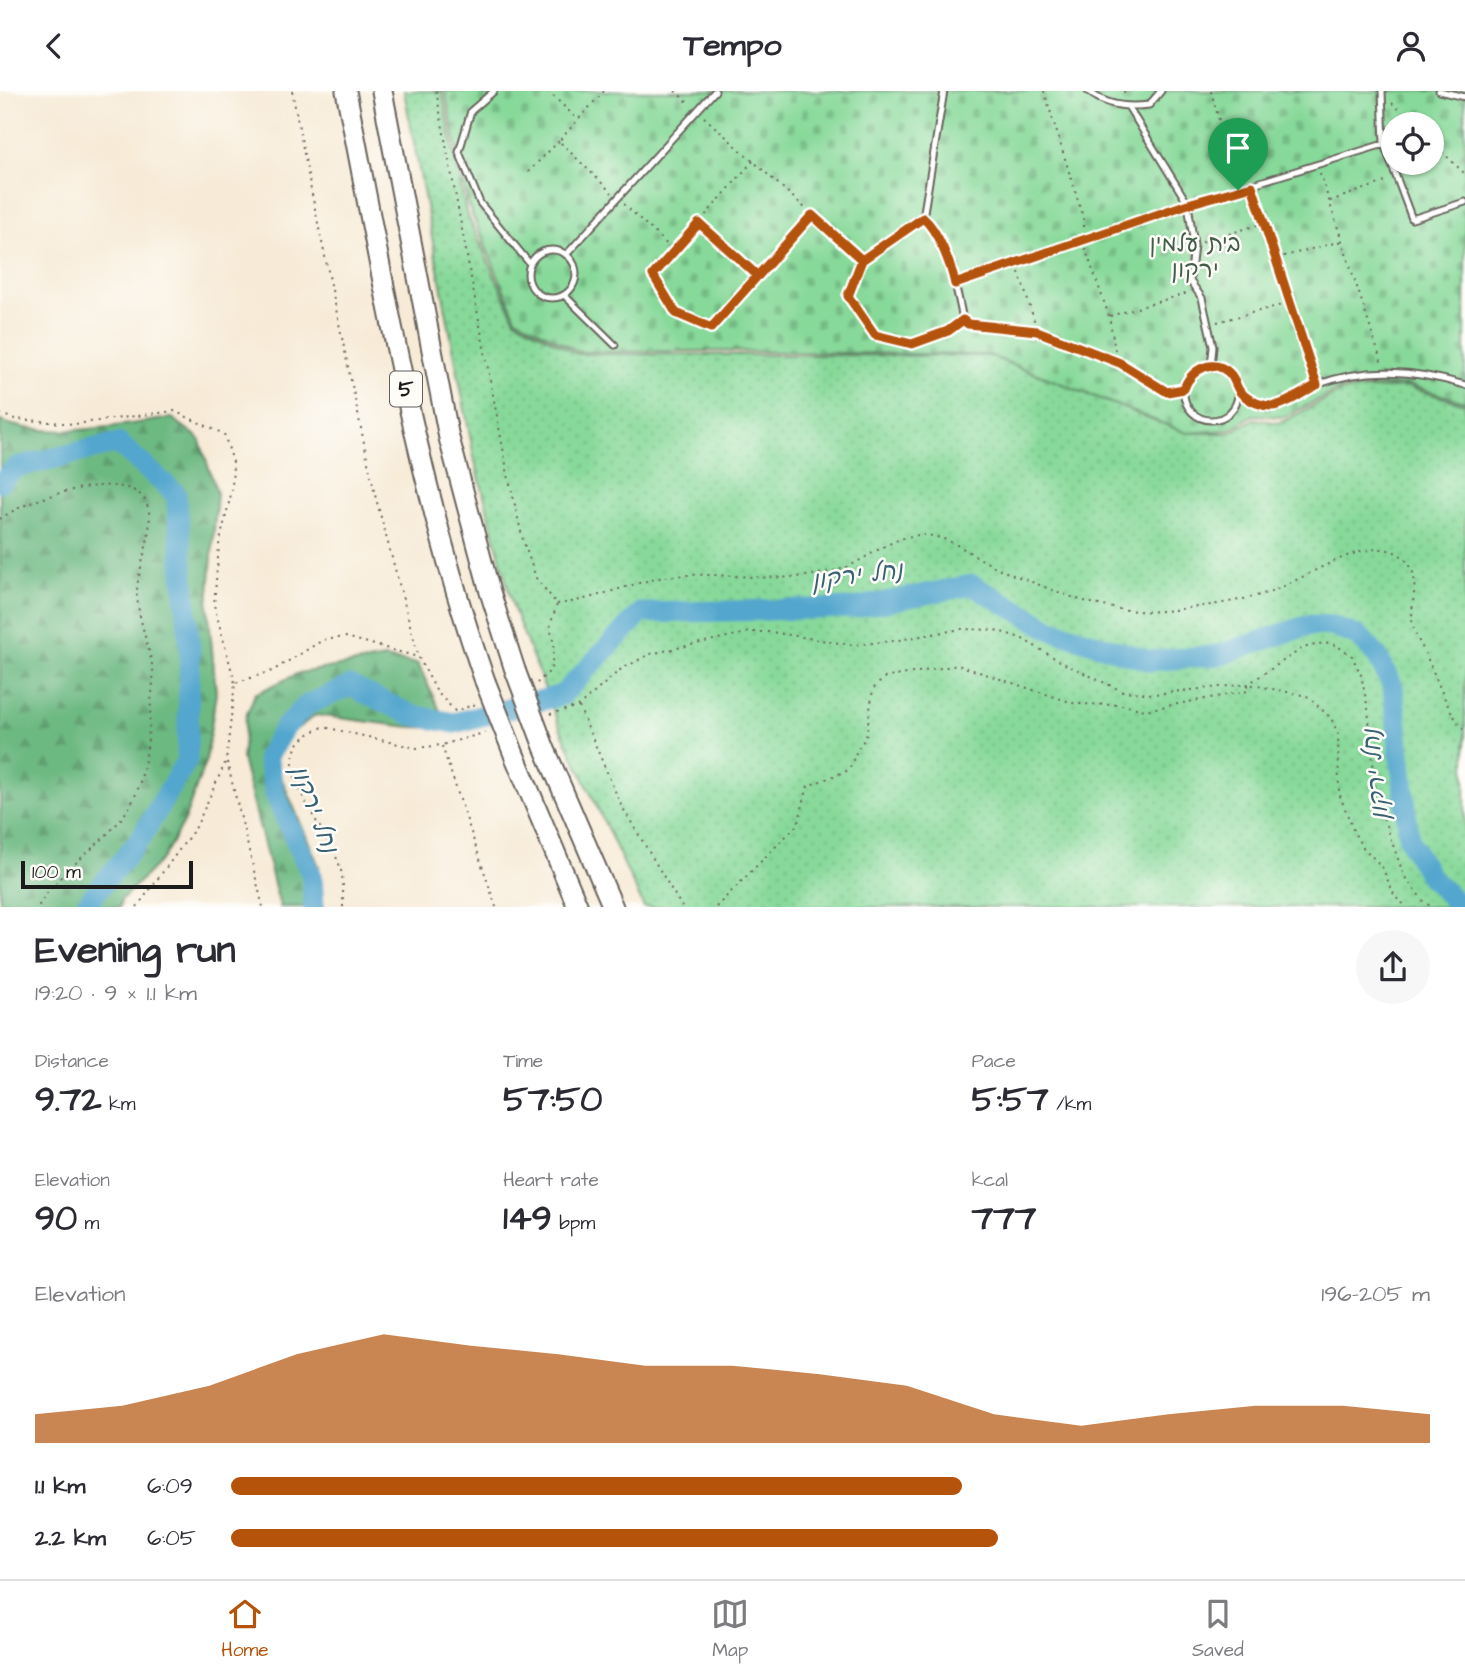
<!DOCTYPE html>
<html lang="en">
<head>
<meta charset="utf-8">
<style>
  :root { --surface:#fff; --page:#f7f7f7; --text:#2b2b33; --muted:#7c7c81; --line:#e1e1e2; --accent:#b45309 }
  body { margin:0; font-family:"Architects Daughter","Playpen Sans Hebrew",sans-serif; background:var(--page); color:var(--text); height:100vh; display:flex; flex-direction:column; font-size:26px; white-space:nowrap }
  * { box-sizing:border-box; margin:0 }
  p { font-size:23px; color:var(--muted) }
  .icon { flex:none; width:38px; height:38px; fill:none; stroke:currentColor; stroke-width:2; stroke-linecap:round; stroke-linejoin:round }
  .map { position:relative; height:816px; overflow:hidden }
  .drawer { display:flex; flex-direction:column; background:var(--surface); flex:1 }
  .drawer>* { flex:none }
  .tools { position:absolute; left:1381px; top:21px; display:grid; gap:14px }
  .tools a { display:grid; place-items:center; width:63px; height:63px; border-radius:50%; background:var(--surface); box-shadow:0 2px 5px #0004; font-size:35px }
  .scale { position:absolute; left:21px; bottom:18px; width:172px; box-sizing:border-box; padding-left:7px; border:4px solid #1c1c1c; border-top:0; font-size:19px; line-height:24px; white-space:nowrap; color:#1c1c1c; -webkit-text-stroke:5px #fdfcf7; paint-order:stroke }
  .pin { position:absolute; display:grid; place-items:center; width:60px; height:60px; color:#fff; margin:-72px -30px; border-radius:50% 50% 50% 0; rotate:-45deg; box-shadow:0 0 7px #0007 }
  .pin .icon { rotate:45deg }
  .round { display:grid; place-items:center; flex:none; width:74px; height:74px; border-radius:37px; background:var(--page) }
  .summary { display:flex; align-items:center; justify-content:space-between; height:119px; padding:0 35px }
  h1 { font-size:38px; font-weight:700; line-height:52px }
  .metrics { display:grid; grid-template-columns:repeat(3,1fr); gap:10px; height:119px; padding:7px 35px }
  .metrics div { display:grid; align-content:center }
  .metrics b { font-size:35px; font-weight:700 }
  .metrics small { font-size:19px; font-weight:400 }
  .metrics p { font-size:19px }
  .chart { height:196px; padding:14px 35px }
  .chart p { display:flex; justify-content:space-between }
  .chart svg { width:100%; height:126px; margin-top:7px; fill:var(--accent); opacity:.7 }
  ul { padding:0 35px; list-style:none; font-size:23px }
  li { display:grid; grid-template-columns:112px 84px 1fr; align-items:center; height:52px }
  li i { height:18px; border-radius:9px; background:var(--accent) }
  header { display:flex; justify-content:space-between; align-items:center; height:91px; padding:0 35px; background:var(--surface); font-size:32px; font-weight:700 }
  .dock { display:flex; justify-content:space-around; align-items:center; height:98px; border-top:2px solid var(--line); background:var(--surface); font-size:19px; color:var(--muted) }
  .dock a { display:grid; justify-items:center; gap:4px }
  .dock .on { color:var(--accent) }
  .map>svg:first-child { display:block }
  .grass { fill:url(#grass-dots); stroke:#527a5b; stroke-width:2 }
  .forest { fill:url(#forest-firs); stroke:#446a4f; stroke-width:2 }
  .cemetery { fill:url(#cemetery-stones); stroke:#527a5b; stroke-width:2; fill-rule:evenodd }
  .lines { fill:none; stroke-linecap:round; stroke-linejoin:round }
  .river { stroke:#53a6ce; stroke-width:21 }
  .service-casing { stroke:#69645d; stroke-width:9 }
  .motorway-casing { stroke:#69645d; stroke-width:23 }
  .path { stroke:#69645d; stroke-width:2; stroke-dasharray:2 5; stroke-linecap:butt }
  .service { stroke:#fff; stroke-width:5 }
  .motorway { stroke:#fff; stroke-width:19 }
  .motorway-bridge-casing { stroke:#69645d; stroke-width:23; stroke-linecap:butt }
  .motorway-bridge { stroke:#fff; stroke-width:19 }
  .route-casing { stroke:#fff; stroke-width:14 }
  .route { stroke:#b45309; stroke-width:9 }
  .labels { text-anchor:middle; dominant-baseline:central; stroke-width:5; stroke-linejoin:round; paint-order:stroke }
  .shield { fill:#fdfcf7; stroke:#605f5e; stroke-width:2 }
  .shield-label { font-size:21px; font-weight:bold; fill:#1c1c1c }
  .park-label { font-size:23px; fill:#415e48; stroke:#fdfcf7 }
  .water-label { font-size:24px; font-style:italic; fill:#386175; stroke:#fdfcf7 }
</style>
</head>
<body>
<header><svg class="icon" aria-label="back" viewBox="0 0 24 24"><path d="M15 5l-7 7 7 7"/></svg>Tempo<svg class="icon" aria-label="person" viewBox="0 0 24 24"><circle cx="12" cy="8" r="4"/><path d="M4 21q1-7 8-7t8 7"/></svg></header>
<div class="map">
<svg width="1465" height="816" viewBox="0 0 1465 816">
  <defs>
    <pattern id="grass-dots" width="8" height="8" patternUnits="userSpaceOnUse" patternTransform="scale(1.75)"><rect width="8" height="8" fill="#87d99a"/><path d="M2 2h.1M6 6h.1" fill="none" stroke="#74ba84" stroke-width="1.8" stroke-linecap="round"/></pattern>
    <pattern id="forest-firs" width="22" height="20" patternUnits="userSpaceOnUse" patternTransform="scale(1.75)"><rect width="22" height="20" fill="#6db982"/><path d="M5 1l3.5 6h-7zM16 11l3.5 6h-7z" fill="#5e9e70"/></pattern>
    <pattern id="cemetery-stones" width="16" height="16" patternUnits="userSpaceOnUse" patternTransform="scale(1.75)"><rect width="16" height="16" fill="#87d99a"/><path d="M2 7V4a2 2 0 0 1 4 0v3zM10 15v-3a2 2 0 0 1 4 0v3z" fill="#74ba84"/></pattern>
  </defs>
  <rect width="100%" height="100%" fill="#fdfcf7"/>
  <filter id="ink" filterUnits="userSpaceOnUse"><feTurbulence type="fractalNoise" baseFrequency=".0143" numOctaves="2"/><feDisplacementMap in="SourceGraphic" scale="14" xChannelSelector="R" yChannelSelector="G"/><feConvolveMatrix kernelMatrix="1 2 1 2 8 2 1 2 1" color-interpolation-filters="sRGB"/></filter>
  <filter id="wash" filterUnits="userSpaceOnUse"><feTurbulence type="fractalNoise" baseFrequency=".00686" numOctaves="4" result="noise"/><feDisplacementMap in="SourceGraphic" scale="28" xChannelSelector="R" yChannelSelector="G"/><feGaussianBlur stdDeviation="1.57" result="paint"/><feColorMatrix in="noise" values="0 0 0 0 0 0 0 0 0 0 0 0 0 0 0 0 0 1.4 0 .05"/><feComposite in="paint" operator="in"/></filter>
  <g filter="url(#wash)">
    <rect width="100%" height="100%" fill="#f7ead6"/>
    <path class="grass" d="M 404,0 L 442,0 L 466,121 L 515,229 L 577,263 L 990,265 L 1187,342 L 1229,342 L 1254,328 L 1280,332 L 1342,300 L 1407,296 L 1465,313 L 1465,816 L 644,816 L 561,639 L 513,516 L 474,366 Z"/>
    <path class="forest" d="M 172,327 L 199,347 L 217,402 L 208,514 L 216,602 L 206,669 L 184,730 L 163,767 L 121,809 L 120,816 L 0,816 L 0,330 C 52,350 119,334 172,327 Z
      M 385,567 L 418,573 L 448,637 L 409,636 L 316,624 L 269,658 L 319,775 L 323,816 L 280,816 L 242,668 L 246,625 L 255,603 L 299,582 Z"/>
    <path class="cemetery" d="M 445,0 L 1465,0 L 1465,311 L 1408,294 L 1342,297 L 1284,326 L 1253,324 L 1229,339 L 1187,342 L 989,264 L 708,260 L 579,261 L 516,227 L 468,114 ZM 1393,33 L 1432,33 L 1432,72 L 1393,72 Z"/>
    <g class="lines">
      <path class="river" d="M 0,391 L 17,376 L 118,352 L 176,403 L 190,558 L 187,669 L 140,748 L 84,816
        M 314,816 L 312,785 L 275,703 L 267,666 L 284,637 L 307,614 L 350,595 L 412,624 L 454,632 L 562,604 L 641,522 L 854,517 L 972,494 L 1052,539 L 1150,570 L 1219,564 L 1309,534 L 1332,535 L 1360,546 L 1377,565 L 1393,596 L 1409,748 L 1429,785 L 1459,814 L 1465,815"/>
    </g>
  </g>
  <g filter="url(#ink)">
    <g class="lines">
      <defs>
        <path id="service" d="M 494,0 L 471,20 L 459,61 L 480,112 L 530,173
          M 1088,0 C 1106,15 1127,17 1149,14 L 1161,0
          M 1382,0 L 1384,53 L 1412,128 L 1465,111
          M 1439,0 L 1465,6
          M 1129,17 L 1188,113 L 1194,154 L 1190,190 L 1202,207 L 1213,256 L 1211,275
          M 923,127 C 947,146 957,199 963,229 L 948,240 L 912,253 L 875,244 L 847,205 L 862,168 L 923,127 L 944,0
          M528 183a24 24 0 1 1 48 0a24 24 0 1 1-48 0Z
          M 566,164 L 715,0
          M 955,193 L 1188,113 L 1384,53
          M 564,204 L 615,254
          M 963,229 L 968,233 L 1037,240 L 1120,272 L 1167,301 L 1184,298
          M1184 302a27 27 0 1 1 54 0a27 27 0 1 1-54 0Z
          M 1239,300 C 1249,308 1259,316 1273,315 C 1286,315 1303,299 1316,294 C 1367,275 1414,279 1465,294"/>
        <path id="motorway" d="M 346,0 C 385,198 418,399 485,590
          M 382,0 L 449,347 L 490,501 L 515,579
          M 544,656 L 613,816
          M 515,666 L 578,816"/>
      </defs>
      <use href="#service" class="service-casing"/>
      <use href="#motorway" class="motorway-casing"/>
      <path class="path" d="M 292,0 L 310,94 L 375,404 L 419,567 L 437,601 L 455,620 L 479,612
        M 436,0 L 508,384 L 523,449 L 536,487 L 557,513 L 550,535 L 554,554 L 551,579 L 537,592
        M 548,0 L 577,28
        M 604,0 L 559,50 L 612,102
        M 675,0 L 690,13
        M 1044,0 L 1084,129 L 1084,141
        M 1124,0 L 1126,6
        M 1211,0 L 1235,88
        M 1392,12 L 1414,33
        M 704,26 L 856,163
        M 1432,51 L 1465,83
        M 753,70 L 653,184 L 676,222 L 711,237 L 812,124
        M 528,81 L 559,50
        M 1320,82 L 1382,273
        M 1255,102 L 1314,287
        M 1330,110 L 1388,90
        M 624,113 L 674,160
        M 699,132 L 757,184
        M 1202,151 L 1264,132
        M 1085,157 L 1109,225 L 1115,259
        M 1277,167 L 1342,150
        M 1019,181 L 1035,232
        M 1110,225 L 1188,202
        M 1217,231 L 1289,212
        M 0,323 L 15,328 L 75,333 L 174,320 L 224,343 L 233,371 L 232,399 L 219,454 L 214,514 L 235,592
        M 0,428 C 24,409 122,376 144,408 C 160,431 137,475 137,501 C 137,524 149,555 153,579 C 154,589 152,601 151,611 C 149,641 147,672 137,700 C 121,746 62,772 38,816
        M 557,513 C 596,509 633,490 672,485 C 722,480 774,493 823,482 C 832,480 841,479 849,475 C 872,464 897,443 924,444 C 949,445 970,463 992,474 C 1006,482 1022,487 1037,493 C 1082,511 1124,525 1173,519 C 1205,515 1239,511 1269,501 C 1302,491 1367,441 1400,464 C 1426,483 1408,510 1413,535 C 1415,545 1422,555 1426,564 C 1438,591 1447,619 1465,641
        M 579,616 L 621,714 L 682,816
        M 550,623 L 579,615 L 620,579 L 650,563 L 750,541 L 771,541 L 852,554 L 893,550 L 961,538 L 995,539 L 1021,547 L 1063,572 L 1122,600 L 1154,603 L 1248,593 L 1303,557 L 1323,552 L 1336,554 L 1352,565 L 1361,584 L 1368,618 L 1375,693 L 1381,720 L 1404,785 L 1425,812 L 1433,816
        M 442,655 L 496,816
        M 227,671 L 263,816
        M 137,816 L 196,736 L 226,670 L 235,592 L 272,580 L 323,549 L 346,546 L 418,566
        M 343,816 C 343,802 344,786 339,773 C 324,731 253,659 324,636 L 416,657 L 442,654 L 487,641
        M 716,816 L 798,733 L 808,695 L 849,679 L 857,659 L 866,646 L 873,598 L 884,587 L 958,574 L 1076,613 L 1123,614 L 1145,619 L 1248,600 L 1248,593 L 1307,605 L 1331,627 L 1338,643 L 1339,702 L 1354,741 L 1361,754 L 1382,776 L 1395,806 L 1407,816"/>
      <use href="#service" class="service"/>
      <use href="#motorway" class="motorway"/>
      <defs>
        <path id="motorway-bridge" d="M 515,579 L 544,656
          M 485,590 L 515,666"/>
      </defs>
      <use href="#motorway-bridge" class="motorway-bridge-casing"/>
      <use href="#motorway-bridge" class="motorway-bridge"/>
    </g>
  </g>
  <g class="lines" filter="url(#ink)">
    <defs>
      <path id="route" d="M 1238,99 L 1188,113 L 955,193 C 951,174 938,139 923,127 L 862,169 L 812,124 L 758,185 L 699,132 L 653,184 L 676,222 L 711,237 L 812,124 L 862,169 L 848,205 L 875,244 L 912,253 L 948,240 L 963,229 L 968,233 L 1037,240 L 1120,272 L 1167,301 L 1184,298 C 1190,278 1215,265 1231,284 C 1236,290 1236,298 1242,303 C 1250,310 1261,315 1272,315 C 1285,315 1304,300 1317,294 L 1252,95 L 1238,99"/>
    </defs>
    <use href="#route" class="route-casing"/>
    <use href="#route" class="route"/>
  </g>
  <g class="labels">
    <rect class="shield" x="390" y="280.5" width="32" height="35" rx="5"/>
    <g class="shield-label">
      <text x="406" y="298">5</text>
    </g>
    <g class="park-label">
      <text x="1195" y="153">בית עלמין<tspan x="1195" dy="26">ירקון</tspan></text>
    </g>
    <g class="water-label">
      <text transform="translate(857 485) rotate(-7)">נחל ירקון</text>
      <text transform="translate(1376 684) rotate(-96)">נחל ירקון</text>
      <text transform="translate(314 718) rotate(69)">נחל ירקון</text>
    </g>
  </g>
</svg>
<div class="tools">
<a><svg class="icon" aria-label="locate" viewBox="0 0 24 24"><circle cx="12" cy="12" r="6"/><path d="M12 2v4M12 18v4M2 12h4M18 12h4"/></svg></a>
</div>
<div class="scale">100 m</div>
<div class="pin" style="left:1238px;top:99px;background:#1e9e55"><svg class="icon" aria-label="arrive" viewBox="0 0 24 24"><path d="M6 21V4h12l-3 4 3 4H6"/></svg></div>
</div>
<section class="drawer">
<div class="summary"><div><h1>Evening run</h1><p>19:20 · 9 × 1.1 km</p></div><a class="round"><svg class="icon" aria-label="share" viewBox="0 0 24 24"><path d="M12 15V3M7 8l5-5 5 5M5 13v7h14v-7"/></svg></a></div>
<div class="metrics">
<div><p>Distance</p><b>9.72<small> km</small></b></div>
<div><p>Time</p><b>57:50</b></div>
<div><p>Pace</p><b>5:57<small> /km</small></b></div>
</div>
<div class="metrics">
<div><p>Elevation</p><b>90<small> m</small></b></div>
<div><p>Heart rate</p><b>149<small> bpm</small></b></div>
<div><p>kcal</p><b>777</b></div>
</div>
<div class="chart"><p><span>Elevation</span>196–205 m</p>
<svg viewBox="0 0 160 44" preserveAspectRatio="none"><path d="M0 44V34L10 31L20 24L30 13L40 6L50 10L60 13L70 17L80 17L90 20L100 24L110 34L120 38L130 34L140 31L150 31L160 34V44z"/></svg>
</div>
<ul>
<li><b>1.1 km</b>6:09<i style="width:61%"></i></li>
<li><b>2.2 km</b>6:05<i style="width:64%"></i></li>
</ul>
</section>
<nav class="dock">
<a class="on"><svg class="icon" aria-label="home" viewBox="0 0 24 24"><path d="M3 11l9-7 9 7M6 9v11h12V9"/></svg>Home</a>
<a><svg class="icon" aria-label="map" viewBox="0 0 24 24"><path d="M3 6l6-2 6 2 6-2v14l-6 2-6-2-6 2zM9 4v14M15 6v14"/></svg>Map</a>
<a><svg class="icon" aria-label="saved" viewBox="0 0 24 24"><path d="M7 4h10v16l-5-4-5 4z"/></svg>Saved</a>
</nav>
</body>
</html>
